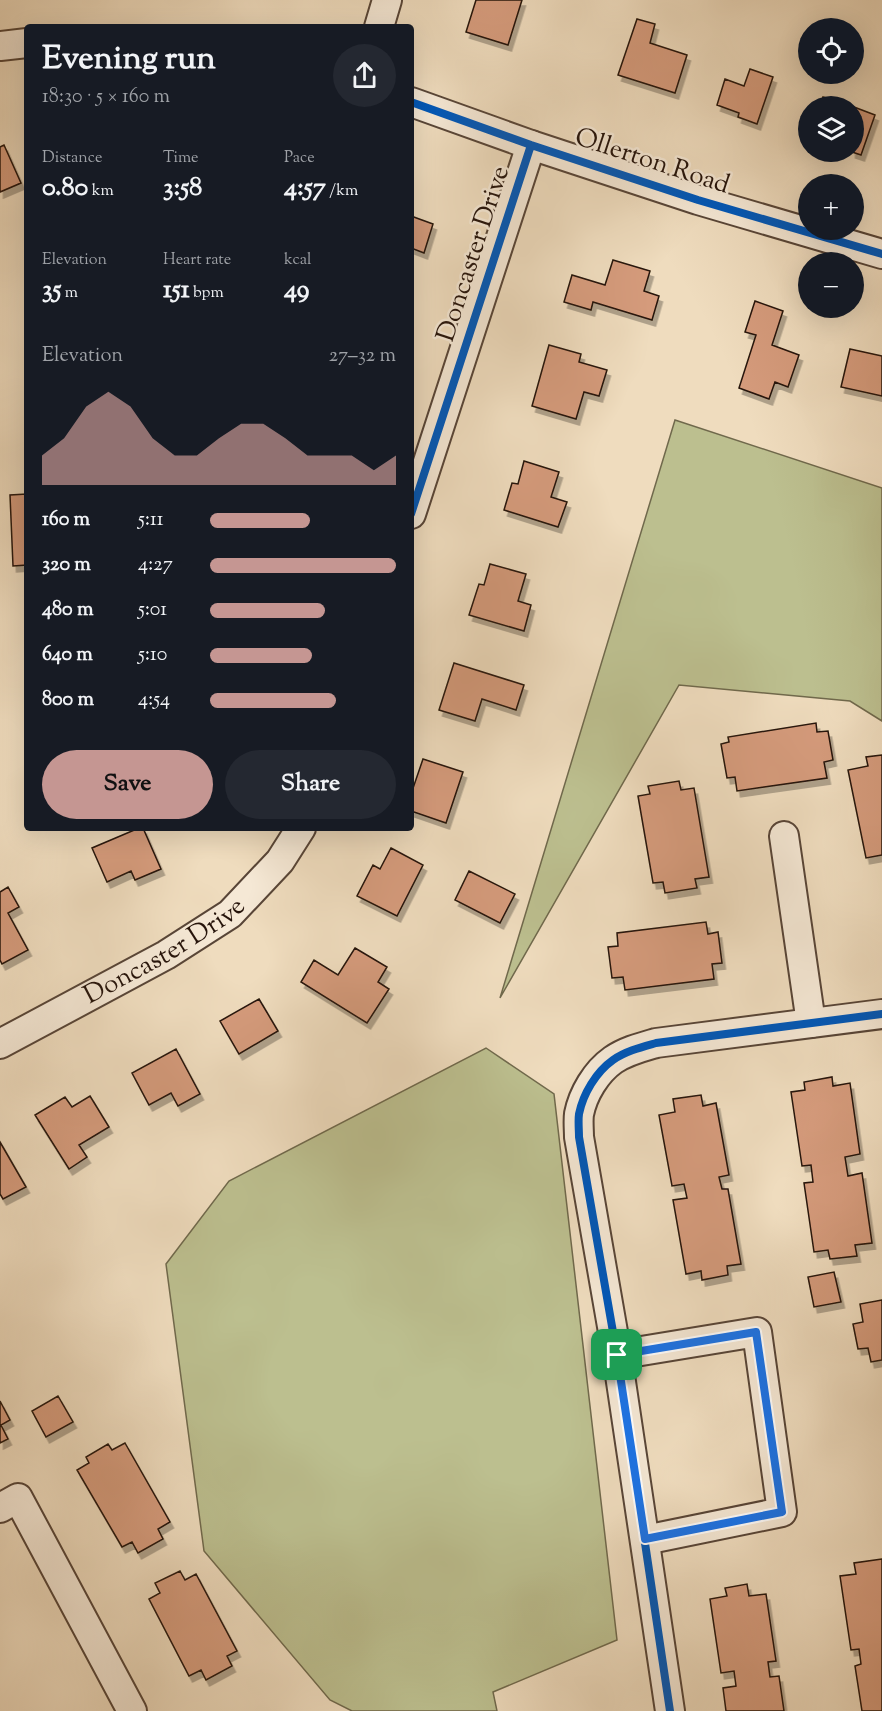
<!DOCTYPE html>
<html lang="en">
<head>
<meta charset="utf-8">
<style>
  :root { --surface:#171b24; --page:#242831; --text:#f1f3f6; --muted:#9ea1a6; --accent:#c59692 }
  body { margin:0; font-family:"Sorts Mill Goudy",serif; background:var(--page); color:var(--text); height:100vh; display:flex; flex-direction:column; font-size:22px; white-space:nowrap }
  * { box-sizing:border-box; margin:0 }
  p { font-size:20px; color:var(--muted) }
  .icon { flex:none; width:33px; height:33px; fill:none; stroke:currentColor; stroke-width:2; stroke-linecap:round; stroke-linejoin:round }
  .map { position:relative; flex:1; overflow:hidden }
  .side { position:absolute; left:24px; top:24px; width:390px; height:807px; display:flex; flex-direction:column; background:var(--surface); border-radius:6px; box-shadow:0 6px 24px #0002 }
  .side>* { flex:none }
  .fabs { position:absolute; left:798px; top:18px; display:grid; gap:12px }
  .fabs a { display:grid; place-items:center; width:66px; height:66px; border-radius:50%; background:var(--surface); box-shadow:0 6px 24px #0002; font-size:30px }
  .pin { position:absolute; display:grid; place-items:center; width:51px; height:51px; color:#fff; margin:-26px; border-radius:12px; box-shadow:0 3px 9px #0006 }
  .round { display:grid; place-items:center; flex:none; width:63px; height:63px; border-radius:32px; background:var(--page) }
  .head { display:flex; align-items:center; justify-content:space-between; height:102px; padding:0 18px }
  h1 { font-size:33px; font-weight:700; line-height:45px }
  .figures { display:grid; grid-template-columns:repeat(3,1fr); gap:9px; height:102px; padding:6px 18px }
  .figures div { display:grid; align-content:center }
  .figures b { font-size:26px; font-weight:700 }
  .figures small { font-size:16px; font-weight:400 }
  .figures p { font-size:16px }
  .chart { height:168px; padding:12px 18px }
  .chart p { display:flex; justify-content:space-between }
  .chart svg { width:100%; height:108px; margin-top:6px; fill:var(--accent); opacity:.7 }
  .cta { display:flex; gap:12px; margin-top:auto; padding:12px 18px }
  .cta a { flex:1; height:69px; border-radius:36px; background:var(--accent); color:#111; font-size:24px; font-weight:700; line-height:69px; text-align:center }
  .cta a+a { background:var(--page); color:var(--text) }
  ul { padding:0 18px; list-style:none; font-size:20px }
  li { display:grid; grid-template-columns:96px 72px 1fr; align-items:center; height:45px }
  li i { height:15px; border-radius:8px; background:var(--accent) }
  .map>svg:first-child { display:block }
  .green { fill:#bcbf8f; stroke:#70694c; stroke-width:1.5 }
  .building { fill:#d59b7b; stroke:#25130a; stroke-width:1.5; filter:url(#shadow) }
  .lines { fill:none; stroke-linecap:round; stroke-linejoin:round }
  .minor-casing { stroke:#584537; stroke-width:32 }
  .minor { stroke:#f5e8d5; stroke-width:28 }
  .cycleway-casing { stroke:#f5e8d5; stroke-width:11 }
  .cycleway { stroke:#0057b8; stroke-width:8 }
  .route-casing { stroke:#fff; stroke-width:12 }
  .route { stroke:#1a73e8; stroke-width:8 }
  .labels { text-anchor:middle; dominant-baseline:central; stroke-width:5; stroke-linejoin:round; paint-order:stroke }
  .street-label { font-size:26px; fill:#25130a; stroke:#f5e8d5 }
</style>
</head>
<body>
<div class="map">
<svg width="882" height="1711" viewBox="0 0 882 1711">
  <defs>
    <filter id="shadow"><feDropShadow dx="3.5" dy="6" stdDeviation="0" flood-color="#0004"/></filter>
  </defs>
  <rect width="100%" height="100%" fill="#efdcbe"/>
  <filter id="stains"><feTurbulence type="fractalNoise" baseFrequency=".00333" numOctaves="4"/><feColorMatrix values="0 0 0 0 .2 0 0 0 0 .09 0 0 0 0 .02 0 0 0 .5 -.17"/></filter>
  <radialGradient id="worn" r=".72"><stop offset=".6" stop-color="#630" stop-opacity="0"/><stop offset="1" stop-color="#630" stop-opacity=".3"/></radialGradient>
  <path class="green" d="M 675,420 L 882,488 L 882,721 L 850,701 L 679,685 L 500,998 Z
    M 486,1048 L 554,1094 L 617,1640 L 493,1692 L 497,1711 L 352,1711 L 330,1700 L 204,1551 L 166,1264 L 229,1181 Z"/>
  <path class="building" d="M 476,0 L 522,0 L 508,45 L 466,32 Z
    M 637,19 L 655,24 L 650,43 L 687,55 L 675,93 L 618,75 Z
    M 750,69 L 773,77 L 757,124 L 738,117 L 739,113 L 717,105 L 725,79 L 744,86 Z
    M 823,97 L 851,106 L 820,106 Z
    M 854,107 L 875,115 L 861,155 L 852,152 Z
    M 4,145 L 21,183 L 0,192 L 0,147 Z
    M 411,216 L 433,224 L 424,253 L 411,248 Z
    M 613,260 L 650,271 L 644,291 L 659,296 L 652,320 L 593,302 L 591,310 L 564,302 L 572,275 L 605,285 Z
    M 755,301 L 783,311 L 772,345 L 799,355 L 788,387 L 775,382 L 769,399 L 739,388 L 756,335 L 745,332 Z
    M 549,345 L 581,354 L 579,362 L 607,370 L 599,396 L 584,392 L 576,419 L 532,406 Z
    M 850,349 L 882,356 L 882,396 L 841,387 Z
    M 524,461 L 559,472 L 551,497 L 567,502 L 558,527 L 504,510 L 512,483 L 518,484 Z
    M 27,494 L 27,565 L 13,566 L 10,495 Z
    M 490,564 L 526,574 L 518,601 L 531,605 L 524,631 L 469,615 L 479,584 L 484,585 Z
    M 454,663 L 524,685 L 516,710 L 482,699 L 475,721 L 439,710 Z
    M 816,723 L 817,732 L 828,731 L 833,760 L 824,762 L 827,778 L 737,791 L 735,777 L 727,778 L 721,744 L 729,742 L 728,737 Z
    M 882,755 L 882,855 L 866,858 L 848,770 L 868,766 L 866,757 Z
    M 423,759 L 463,772 L 446,823 L 411,811 L 411,794 Z
    M 679,781 L 681,790 L 694,788 L 709,877 L 695,879 L 697,888 L 665,893 L 663,882 L 653,883 L 638,796 L 650,794 L 648,786 Z
    M 139,828 L 143,828 L 161,869 L 135,880 L 131,871 L 107,882 L 92,848 Z
    M 391,848 L 423,865 L 397,916 L 357,896 L 373,865 L 380,869 Z
    M 469,871 L 515,894 L 500,923 L 455,900 Z
    M 8,887 L 19,907 L 8,913 L 28,950 L 2,964 L 0,960 L 0,892 Z
    M 706,922 L 708,934 L 718,932 L 722,963 L 712,964 L 714,979 L 625,990 L 623,977 L 612,978 L 608,947 L 618,946 L 617,933 Z
    M 355,948 L 387,967 L 378,982 L 389,989 L 367,1023 L 301,982 L 314,960 L 338,975 Z
    M 259,999 L 278,1031 L 239,1054 L 220,1021 Z
    M 176,1049 L 200,1094 L 178,1106 L 171,1093 L 149,1105 L 132,1073 Z
    M 832,1077 L 833,1086 L 850,1083 L 860,1154 L 845,1157 L 848,1176 L 862,1173 L 872,1243 L 855,1245 L 857,1256 L 830,1259 L 828,1250 L 814,1252 L 804,1183 L 813,1182 L 811,1165 L 802,1166 L 791,1092 L 805,1090 L 804,1082 Z
    M 701,1095 L 703,1106 L 716,1103 L 729,1175 L 719,1177 L 722,1189 L 728,1189 L 741,1264 L 727,1266 L 728,1275 L 702,1280 L 701,1271 L 686,1274 L 673,1200 L 687,1198 L 684,1184 L 672,1186 L 659,1115 L 675,1112 L 673,1099 Z
    M 90,1096 L 109,1127 L 79,1145 L 87,1157 L 69,1169 L 35,1115 L 65,1097 L 72,1107 Z
    M 0,1142 L 26,1187 L 3,1199 L 0,1194 Z
    M 834,1272 L 841,1302 L 814,1307 L 808,1277 Z
    M 882,1300 L 882,1360 L 871,1362 L 868,1348 L 858,1349 L 853,1324 L 863,1322 L 860,1304 Z
    M 58,1396 L 73,1422 L 46,1437 L 32,1411 Z
    M 0,1401 L 10,1420 L 1,1425 L 8,1439 L 0,1443 Z
    M 125,1443 L 170,1522 L 158,1529 L 163,1539 L 138,1553 L 132,1542 L 122,1547 L 77,1470 L 89,1463 L 86,1457 L 108,1444 L 112,1450 Z
    M 882,1559 L 882,1711 L 862,1711 L 855,1666 L 861,1664 L 859,1649 L 851,1650 L 840,1576 L 856,1574 L 854,1563 Z
    M 180,1571 L 185,1580 L 196,1574 L 237,1651 L 227,1656 L 232,1666 L 206,1680 L 201,1670 L 189,1676 L 149,1599 L 160,1593 L 155,1583 Z
    M 747,1584 L 749,1596 L 766,1594 L 776,1661 L 768,1662 L 770,1677 L 779,1676 L 784,1711 L 726,1711 L 723,1688 L 736,1686 L 734,1671 L 721,1673 L 710,1599 L 727,1596 L 725,1588 Z"/>
  <g class="lines">
    <defs>
      <g id="minor">
        <path d="M 379,27 L 387,0"/>
        <path d="M 0,46 L 27,43"/>
        <path d="M 411,102 L 531,145 L 698,200 L 882,254"/>
        <path d="M 411,514 L 531,145"/>
        <path d="M 784,836 L 811,1023"/>
        <path id="s1" d="M 0,1044 L 166,955 L 230,914 L 280,861 L 301,828"/>
        <path d="M 617,1355 L 757,1332 L 782,1512 L 645,1540"/>
        <path d="M 0,1508 L 18,1498 L 132,1711"/>
        <path d="M 670,1711 L 617,1355 L 579,1137 C 579,1130 578,1121 579,1114 C 583,1094 596,1072 613,1060 C 626,1051 642,1047 656,1043 L 882,1014"/>
      </g>
    </defs>
    <use href="#minor" class="minor-casing"/>
    <use href="#minor" class="minor"/>
    <defs>
      <path id="cycleway" d="M 411,102 L 531,145 L 698,200 L 882,254
        M 411,514 L 531,145
        M 670,1711 L 617,1355 L 579,1137 C 579,1130 578,1121 579,1114 C 583,1094 596,1072 613,1060 C 626,1051 642,1047 656,1043 L 882,1014"/>
    </defs>
    <use href="#cycleway" class="cycleway-casing"/>
    <use href="#cycleway" class="cycleway"/>
  </g>
  <g class="lines">
    <defs>
      <path id="route" d="M 756,1332 L 782,1512 L 645,1539 L 617,1355 Z"/>
    </defs>
    <use href="#route" class="route-casing"/>
    <use href="#route" class="route"/>
  </g>
  <g class="labels">
    <g class="street-label">
      <text transform="translate(652 162) rotate(18)">Ollerton Road</text>
      <text transform="translate(474 254) rotate(-72)">Doncaster Drive</text>
      <text stroke="none"><textPath href="#s1" startOffset="189">Doncaster Drive</textPath></text>
    </g>
  </g>
  <rect width="100%" height="100%" filter="url(#stains)"/>
  <rect width="100%" height="100%" fill="url(#worn)"/>
</svg>
<div class="fabs">
<a><svg class="icon" aria-label="locate" viewBox="0 0 24 24"><circle cx="12" cy="12" r="6"/><path d="M12 2v4M12 18v4M2 12h4M18 12h4"/></svg></a>
<a><svg class="icon" aria-label="layers" viewBox="0 0 24 24"><path d="M12 4l9 5-9 5-9-5zM3 14l9 5 9-5"/></svg></a>
<a>+</a>
<a>−</a>
</div>
<div class="pin" style="left:617px;top:1355px;background:#1e9e55"><svg class="icon" aria-label="arrive" viewBox="0 0 24 24"><path d="M6 21V4h12l-3 4 3 4H6"/></svg></div>
<section class="side">
<div class="head"><div><h1>Evening run</h1><p>18:30 · 5 × 160 m</p></div><a class="round"><svg class="icon" aria-label="share" viewBox="0 0 24 24"><path d="M12 15V3M7 8l5-5 5 5M5 13v7h14v-7"/></svg></a></div>
<div class="figures">
<div><p>Distance</p><b>0.80<small> km</small></b></div>
<div><p>Time</p><b>3:58</b></div>
<div><p>Pace</p><b>4:57<small> /km</small></b></div>
</div>
<div class="figures">
<div><p>Elevation</p><b>35<small> m</small></b></div>
<div><p>Heart rate</p><b>151<small> bpm</small></b></div>
<div><p>kcal</p><b>49</b></div>
</div>
<div class="chart"><p><span>Elevation</span>27–32 m</p>
<svg viewBox="0 0 160 44" preserveAspectRatio="none"><path d="M0 44V32L10 25L20 12L30 6L40 12L50 25L60 32L70 32L80 25L90 19L100 19L110 25L120 32L130 32L140 32L150 38L160 32V44z"/></svg>
</div>
<ul>
<li><b>160 m</b>5:11<i style="width:54%"></i></li>
<li><b>320 m</b>4:27<i style="width:100%"></i></li>
<li><b>480 m</b>5:01<i style="width:62%"></i></li>
<li><b>640 m</b>5:10<i style="width:55%"></i></li>
<li><b>800 m</b>4:54<i style="width:68%"></i></li>
</ul>
<div class="cta"><a>Save</a><a>Share</a></div>
</section>
</div>
</body>
</html>
